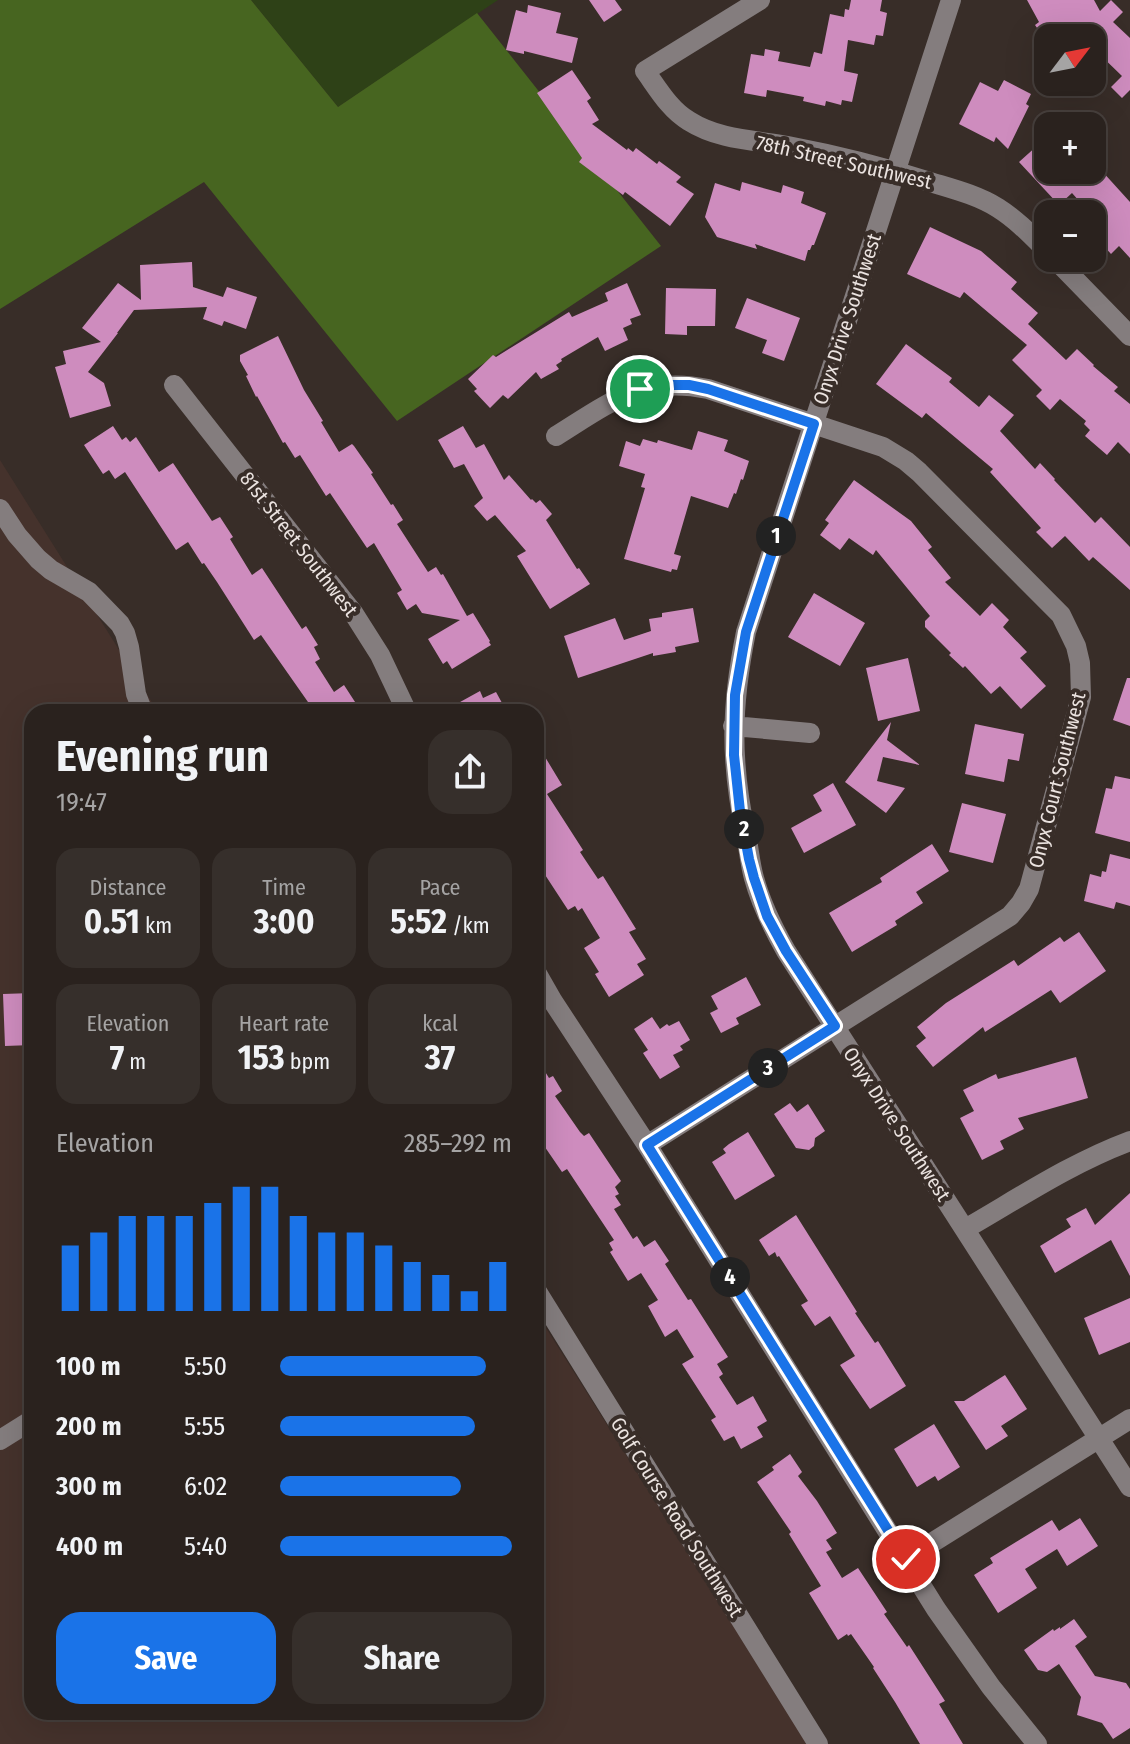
<!DOCTYPE html>
<html lang="en">
<head>
<meta charset="utf-8">
<style>
  :root { --surface:#2a221e; --page:#362f2b; --text:#f1f3f6; --muted:#a5a4a4; --line:#463f3c; --accent:#1a73e8 }
  body { margin:0; font-family:"Fira Sans Condensed",sans-serif; background:var(--page); color:var(--text); height:100vh; display:flex; flex-direction:column; font-size:30px; white-space:nowrap }
  * { box-sizing:border-box; margin:0 }
  p { font-size:26px; color:var(--muted) }
  .icon { flex:none; width:44px; height:44px; fill:none; stroke:currentColor; stroke-width:2; stroke-linecap:round; stroke-linejoin:round }
  .map { position:relative; flex:1; overflow:hidden }
  .drawer { position:absolute; left:24px; top:704px; width:520px; height:1016px; display:flex; flex-direction:column; background:var(--surface); border-radius:24px; box-shadow:0 8px 32px #0002,0 0 0 2px var(--line) }
  .drawer>* { flex:none }
  .needle { width:52px; rotate:58deg }
  .tools { position:absolute; left:1034px; top:24px; display:grid; gap:16px }
  .tools a { display:grid; place-items:center; width:72px; height:72px; border-radius:16px; background:var(--surface); box-shadow:0 8px 32px #0002,0 0 0 2px var(--line); font-size:40px }
  .pin { position:absolute; display:grid; place-items:center; width:68px; height:68px; color:#fff; margin:-34px; border:4px solid #fff; border-radius:50%; box-shadow:0 2px 8px #0007 }
  .km { position:absolute; width:40px; height:40px; margin:-20px; border-radius:50%; background:#222; color:#fff; font-size:22px; line-height:40px; text-align:center }
  .round { display:grid; place-items:center; flex:none; width:84px; height:84px; border-radius:24px; background:var(--page) }
  .overview { display:flex; align-items:center; justify-content:space-between; height:136px; padding:0 32px }
  h1 { font-size:44px; font-weight:700; line-height:60px }
  .metrics { display:grid; grid-template-columns:repeat(3,1fr); gap:12px; height:136px; padding:8px 32px }
  .metrics div { display:grid; align-content:center; border-radius:20px; background:var(--page); text-align:center }
  .metrics b { font-size:34px; font-weight:700 }
  .metrics small { font-size:22px; font-weight:400 }
  .metrics p { font-size:22px }
  .chart { height:224px; padding:16px 32px }
  .chart p { display:flex; justify-content:space-between }
  .chart svg { width:100%; height:144px; margin-top:8px; stroke:var(--accent); stroke-width:6 }
  .button { display:flex; gap:16px; margin-top:auto; padding:16px 32px }
  .button a { flex:1; height:92px; border-radius:24px; background:var(--accent); color:#fff; font-size:32px; font-weight:700; line-height:92px; text-align:center }
  .button a+a { background:var(--page); color:var(--text) }
  ul { padding:0 32px; list-style:none; font-size:26px }
  li { display:grid; grid-template-columns:128px 96px 1fr; align-items:center; height:60px }
  li i { height:20px; border-radius:10px; background:var(--accent) }
  .map>svg:first-child { display:block }
  .medical { fill:#45322c }
  .green { fill:#2e4117 }
  .forest { fill:#476520 }
  .building { fill:#ce8cbe }
  .lines { fill:none; stroke-linecap:round; stroke-linejoin:round }
  .minor { stroke:#847d7e; stroke-width:20 }
  .route-casing { stroke:#fff; stroke-width:16 }
  .route { stroke:#1a73e8; stroke-width:10 }
  .labels { text-anchor:middle; dominant-baseline:central; stroke-width:8; stroke-linejoin:round; paint-order:stroke }
  .street-label { font-size:20px; fill:#ebe3e0; stroke:#382d28 }
</style>
</head>
<body>
<div class="map">
<svg width="1130" height="1744" viewBox="0 0 1130 1744">
  <rect width="100%" height="100%" fill="#382d28"/>
  <path class="medical" d="M 0,460 L 158,712 L 32,712 L 32,1712 L 536,1712 L 536,1312 L 808,1744 L 0,1744 Z"/>
  <path class="green" d="M 251,0 L 498,0 L 338,107 Z"/>
  <path class="forest" d="M 0,0 L 251,0 L 338,107 L 477,13 L 661,246 L 397,421 L 204,182 L 0,309 Z"/>
  <path class="building" d="M 589,0 L 615,0 L 622,10 L 604,22 Z
    M 851,0 L 882,0 L 880,11 L 887,13 L 883,36 L 876,35 L 874,45 L 848,40 L 844,71 L 858,74 L 852,102 L 842,100 L 841,105 L 826,101 L 825,106 L 803,101 L 804,97 L 767,90 L 766,97 L 744,93 L 751,54 L 764,56 L 765,49 L 780,52 L 778,61 L 810,67 L 814,52 L 822,54 L 830,14 L 844,17 L 845,9 L 849,10 Z
    M 1027,0 L 1094,0 L 1100,11 L 1111,0 L 1123,12 L 1113,22 L 1130,38 L 1130,90 L 1122,98 L 1111,87 L 1122,76 L 1092,47 L 1092,38 L 1044,38 L 1035,25 L 1039,22 Z
    M 528,5 L 561,13 L 556,33 L 578,38 L 572,63 L 524,51 L 524,54 L 506,50 L 516,10 L 527,13 Z
    M 572,70 L 591,98 L 587,101 L 599,120 L 592,124 L 627,150 L 628,148 L 633,152 L 636,148 L 657,164 L 659,161 L 681,177 L 676,182 L 694,194 L 670,226 L 625,192 L 623,195 L 579,162 L 582,158 L 537,93 Z
    M 1004,80 L 1031,94 L 1026,104 L 1029,106 L 1008,149 L 996,137 L 994,142 L 959,124 L 980,82 L 998,91 Z
    M 1048,136 L 1048,170 L 1101,170 L 1130,202 L 1130,258 L 1119,246 L 1111,254 L 1095,236 L 1103,228 L 1072,193 L 1059,205 L 1019,162 Z
    M 742,182 L 781,193 L 783,185 L 804,192 L 801,203 L 826,213 L 814,245 L 812,245 L 810,250 L 808,250 L 805,261 L 755,244 L 757,249 L 717,237 L 705,217 L 715,183 L 740,191 Z
    M 930,227 L 981,251 L 1017,282 L 1011,289 L 1038,313 L 1028,324 L 1066,360 L 1077,349 L 1094,365 L 1093,366 L 1118,387 L 1114,391 L 1130,404 L 1130,454 L 1118,442 L 1107,455 L 1085,436 L 1090,430 L 1084,424 L 1086,421 L 1060,399 L 1050,410 L 1036,396 L 1042,390 L 1012,360 L 1027,345 L 964,292 L 960,298 L 907,274 Z
    M 192,262 L 193,287 L 223,297 L 227,287 L 257,297 L 246,329 L 224,321 L 222,326 L 203,319 L 207,307 L 134,310 L 117,333 L 118,333 L 88,372 L 104,383 L 111,406 L 70,418 L 55,367 L 66,364 L 63,351 L 101,342 L 82,328 L 118,283 L 141,300 L 140,265 Z
    M 627,283 L 641,315 L 630,319 L 632,324 L 623,328 L 628,340 L 605,351 L 598,337 L 561,359 L 562,361 L 556,365 L 559,369 L 541,379 L 536,372 L 508,399 L 503,395 L 490,408 L 474,391 L 477,389 L 468,379 L 493,355 L 496,357 L 569,312 L 572,317 L 608,301 L 605,293 Z
    M 666,288 L 716,289 L 715,326 L 687,326 L 687,335 L 665,334 Z
    M 747,298 L 800,318 L 784,361 L 762,353 L 767,340 L 735,328 Z
    M 278,336 L 304,390 L 323,421 L 321,422 L 339,452 L 352,444 L 354,446 L 373,473 L 371,474 L 391,505 L 393,504 L 403,520 L 397,524 L 428,572 L 436,567 L 441,575 L 443,574 L 467,616 L 473,613 L 490,641 L 489,642 L 491,645 L 452,669 L 447,661 L 443,664 L 428,639 L 460,620 L 422,613 L 416,604 L 407,610 L 397,593 L 402,590 L 374,543 L 367,548 L 330,493 L 326,496 L 300,455 L 295,458 L 285,442 L 283,443 L 257,396 L 256,397 L 246,376 L 248,375 L 240,361 L 240,355 Z
    M 906,344 L 952,378 L 949,382 L 979,407 L 989,395 L 1014,415 L 1000,431 L 1035,469 L 1040,463 L 1055,479 L 1054,480 L 1095,523 L 1101,517 L 1130,547 L 1130,590 L 1093,557 L 1089,561 L 1065,536 L 1052,548 L 1036,532 L 1041,528 L 990,472 L 993,469 L 926,413 L 922,418 L 876,384 Z
    M 113,426 L 122,440 L 126,437 L 130,442 L 136,437 L 159,472 L 173,463 L 212,521 L 220,517 L 233,537 L 230,539 L 252,575 L 262,568 L 302,629 L 306,626 L 318,645 L 314,647 L 320,659 L 315,662 L 334,692 L 344,685 L 357,705 L 349,712 L 315,712 L 261,635 L 254,640 L 217,582 L 204,563 L 202,564 L 188,542 L 176,550 L 125,472 L 115,479 L 109,470 L 103,474 L 84,445 Z
    M 463,426 L 476,448 L 484,444 L 504,480 L 509,475 L 531,500 L 532,499 L 536,503 L 540,500 L 552,514 L 546,520 L 577,569 L 579,568 L 590,584 L 550,609 L 517,556 L 526,551 L 495,515 L 487,521 L 474,506 L 483,498 L 464,464 L 454,468 L 438,440 Z
    M 698,431 L 728,440 L 724,451 L 749,461 L 743,480 L 741,479 L 736,494 L 734,493 L 728,508 L 691,496 L 674,554 L 681,556 L 677,570 L 672,569 L 671,572 L 624,559 L 645,488 L 641,487 L 645,474 L 619,466 L 626,441 L 640,446 L 643,439 L 657,443 L 658,440 L 692,450 Z
    M 854,480 L 911,521 L 932,547 L 928,550 L 951,578 L 945,582 L 980,616 L 992,603 L 1009,620 L 1003,627 L 1027,652 L 1020,658 L 1046,686 L 1021,709 L 1000,686 L 991,694 L 965,666 L 963,668 L 949,655 L 951,653 L 925,627 L 925,621 L 930,616 L 876,550 L 873,555 L 849,538 L 840,550 L 820,535 L 829,523 L 825,520 Z
    M 814,593 L 865,623 L 840,666 L 788,637 Z
    M 693,608 L 699,642 L 675,647 L 676,652 L 653,656 L 653,653 L 578,678 L 564,636 L 615,618 L 624,640 L 651,631 L 649,619 L 662,617 L 662,613 Z
    M 908,658 L 920,711 L 878,721 L 866,668 Z
    M 1127,678 L 1130,678 L 1130,726 L 1113,720 Z
    M 480,691 L 483,698 L 496,692 L 507,712 L 442,712 Z
    M 891,722 L 887,740 L 920,765 L 883,757 L 877,781 L 905,788 L 886,813 L 845,782 Z
    M 975,724 L 1024,734 L 1019,761 L 1008,759 L 1004,782 L 965,774 Z
    M 536,742 L 562,785 L 547,794 L 583,850 L 580,852 L 598,879 L 603,876 L 636,929 L 629,932 L 646,959 L 637,964 L 644,975 L 609,997 L 595,974 L 599,972 L 584,948 L 600,938 L 582,908 L 578,911 L 575,906 L 568,910 L 536,861 Z
    M 1115,776 L 1130,779 L 1130,842 L 1095,833 L 1106,788 L 1112,789 Z
    M 833,783 L 856,825 L 804,853 L 791,828 L 822,811 L 813,795 Z
    M 962,803 L 1006,814 L 993,863 L 949,852 Z
    M 932,844 L 949,871 L 916,892 L 923,903 L 895,921 L 897,925 L 852,952 L 829,913 L 882,882 L 880,878 Z
    M 1110,854 L 1130,859 L 1130,906 L 1116,902 L 1114,909 L 1084,901 L 1090,874 L 1101,877 L 1102,871 L 1106,872 Z
    M 1079,932 L 1106,971 L 1060,1003 L 1051,990 L 985,1032 L 983,1027 L 933,1067 L 916,1046 L 926,1038 L 917,1027 L 946,1003 L 1014,960 L 1018,966 L 1060,937 L 1064,942 Z
    M 746,977 L 761,1005 L 736,1018 L 739,1024 L 721,1033 L 710,1013 L 718,1009 L 711,996 Z
    M 32,993 L 32,1045 L 5,1046 L 3,994 Z
    M 652,1017 L 660,1029 L 667,1024 L 669,1026 L 679,1021 L 690,1040 L 680,1046 L 683,1050 L 673,1055 L 680,1067 L 660,1079 L 643,1053 L 648,1050 L 634,1029 Z
    M 536,1057 L 549,1078 L 553,1076 L 562,1091 L 555,1096 L 580,1132 L 584,1136 L 589,1133 L 621,1181 L 615,1187 L 619,1194 L 615,1196 L 621,1205 L 614,1209 L 633,1239 L 637,1236 L 644,1247 L 655,1240 L 669,1261 L 665,1264 L 688,1300 L 691,1299 L 728,1357 L 717,1364 L 723,1374 L 719,1377 L 737,1405 L 753,1396 L 767,1421 L 757,1427 L 763,1437 L 741,1449 L 734,1436 L 724,1441 L 711,1420 L 716,1417 L 682,1364 L 694,1357 L 677,1329 L 665,1337 L 648,1306 L 658,1300 L 641,1273 L 628,1281 L 610,1252 L 613,1250 L 609,1243 L 614,1240 L 567,1169 L 562,1172 L 536,1134 Z
    M 1076,1057 L 1088,1098 L 1018,1118 L 1024,1129 L 1000,1141 L 1004,1149 L 982,1160 L 960,1118 L 974,1111 L 963,1090 L 996,1074 L 998,1079 Z
    M 790,1103 L 797,1112 L 808,1104 L 825,1131 L 815,1138 L 814,1146 L 809,1150 L 796,1148 L 774,1114 Z
    M 748,1132 L 775,1176 L 735,1200 L 712,1162 L 726,1153 L 723,1149 L 729,1144 Z
    M 1130,1193 L 1130,1276 L 1111,1240 L 1055,1273 L 1040,1246 L 1071,1227 L 1066,1219 L 1086,1208 L 1095,1225 Z
    M 796,1215 L 857,1312 L 855,1313 L 875,1343 L 878,1341 L 906,1386 L 870,1409 L 840,1365 L 855,1356 L 830,1316 L 815,1326 L 801,1305 L 808,1301 L 779,1256 L 777,1257 L 775,1252 L 769,1256 L 759,1240 Z
    M 1130,1298 L 1130,1342 L 1099,1355 L 1084,1318 Z
    M 1005,1375 L 1027,1409 L 1001,1426 L 1008,1436 L 986,1450 L 954,1401 L 964,1401 Z
    M 934,1424 L 960,1467 L 938,1481 L 935,1476 L 917,1487 L 894,1449 Z
    M 790,1454 L 802,1472 L 798,1476 L 817,1501 L 837,1533 L 826,1540 L 832,1549 L 826,1552 L 842,1578 L 858,1568 L 887,1612 L 884,1614 L 907,1647 L 909,1645 L 945,1701 L 939,1704 L 963,1744 L 920,1744 L 895,1702 L 873,1668 L 874,1667 L 851,1634 L 848,1636 L 847,1634 L 838,1640 L 809,1593 L 821,1586 L 789,1534 L 791,1532 L 757,1482 L 774,1470 L 772,1467 Z
    M 1080,1518 L 1098,1546 L 1067,1566 L 1057,1549 L 1025,1569 L 1037,1588 L 998,1613 L 974,1575 L 993,1563 L 990,1558 L 1052,1520 L 1059,1531 Z
    M 1074,1619 L 1087,1637 L 1075,1646 L 1095,1676 L 1126,1683 L 1130,1689 L 1130,1728 L 1113,1739 L 1102,1723 L 1077,1715 L 1081,1697 L 1059,1664 L 1047,1672 L 1038,1670 L 1024,1650 L 1053,1629 L 1054,1631 L 1060,1627 L 1060,1629 Z"/>
  <g class="lines">
    <path class="minor" d="M 760,0 L 645,71 C 658,89 670,110 689,121 C 719,140 754,140 788,146 C 836,155 884,167 930,182 C 953,189 977,195 998,208 C 1017,220 1032,236 1048,252
      M 951,0 L 746,632 C 731,706 730,762 746,835 C 749,849 750,864 754,878 C 761,904 773,928 786,951 L 1130,1487
      M 1054,258 L 1130,336
      M 174,385 L 354,614 L 380,655 L 407,712
      M 556,436 C 609,403 642,375 708,389 L 883,447 L 906,461 L 919,472 L 1061,615 L 1076,646 L 1080,663 L 1081,697 L 1029,889 L 1021,903 L 1010,916 L 647,1145
      M 0,509 L 17,535 L 38,559 L 51,570 L 89,592 L 120,624 L 125,633 L 129,647 L 136,694 L 143,712
      M 733,726 L 810,733
      M 536,972 L 552,1000 L 647,1145 L 936,1609 L 991,1687 L 1037,1744
      M 965,1229 C 1019,1198 1071,1163 1130,1141
      M 536,1290 L 818,1744
      M 0,1440 L 32,1420
      M 906,1559 L 1130,1419"/>
  </g>
  <g class="lines">
    <defs>
      <path id="route" d="M 640,389 L 659,385 L 689,385 L 708,389 L 814,424 L 746,632 L 735,695 L 734,755 L 740,811 L 749,859 L 754,878 L 767,916 L 786,951 L 835,1026 L 647,1145 L 906,1559"/>
    </defs>
    <use href="#route" class="route-casing"/>
    <use href="#route" class="route"/>
  </g>
  <g class="labels">
    <g class="street-label">
      <text transform="translate(844 162) rotate(13)">78th Street Southwest</text>
      <text transform="translate(847 319) rotate(-72)">Onyx Drive Southwest</text>
      <text transform="translate(299 544) rotate(52)">81st Street Southwest</text>
      <text transform="translate(1057 780) rotate(-76)">Onyx Court Southwest</text>
      <text transform="translate(897 1124) rotate(57)">Onyx Drive Southwest</text>
      <text transform="translate(677 1517) rotate(58)">Golf Course Road Southwest</text>
    </g>
  </g>
</svg>
<div class="tools">
<a><svg class="needle" viewBox="-14 -14 28 28"><path d="M0-13l5 13h-10z" fill="#e53935"/><path d="M0 13l5-13h-10z" fill="#a5a4a4"/></svg></a>
<a>+</a>
<a>−</a>
</div>
<div class="pin" style="left:640px;top:389px;background:#1e9e55"><svg class="icon" aria-label="arrive" viewBox="0 0 24 24"><path d="M6 21V4h12l-3 4 3 4H6"/></svg></div>
<div class="pin" style="left:906px;top:1559px;background:#d93025"><svg class="icon" aria-label="check" viewBox="0 0 24 24"><path d="M5 12l5 5 9-10"/></svg></div>
<b class="km" style="left:776px;top:536px">1</b>
<b class="km" style="left:744px;top:829px">2</b>
<b class="km" style="left:768px;top:1068px">3</b>
<b class="km" style="left:730px;top:1277px">4</b>
<section class="drawer">
<div class="overview"><div><h1>Evening run</h1><p>19:47</p></div><a class="round"><svg class="icon" aria-label="share" viewBox="0 0 24 24"><path d="M12 15V3M7 8l5-5 5 5M5 13v7h14v-7"/></svg></a></div>
<div class="metrics">
<div><p>Distance</p><b>0.51<small> km</small></b></div>
<div><p>Time</p><b>3:00</b></div>
<div><p>Pace</p><b>5:52<small> /km</small></b></div>
</div>
<div class="metrics">
<div><p>Elevation</p><b>7<small> m</small></b></div>
<div><p>Heart rate</p><b>153<small> bpm</small></b></div>
<div><p>kcal</p><b>37</b></div>
</div>
<div class="chart"><p><span>Elevation</span>285–292 m</p>
<svg viewBox="0 0 160 44" preserveAspectRatio="none"><path d="M5 44V24M15 44V20M25 44V15M35 44V15M45 44V15M55 44V11M65 44V6M75 44V6M85 44V15M95 44V20M105 44V20M115 44V24M125 44V29M135 44V33M145 44V38M155 44V29"/></svg>
</div>
<ul>
<li><b>100 m</b>5:50<i style="width:89%"></i></li>
<li><b>200 m</b>5:55<i style="width:84%"></i></li>
<li><b>300 m</b>6:02<i style="width:78%"></i></li>
<li><b>400 m</b>5:40<i style="width:100%"></i></li>
</ul>
<div class="button"><a>Save</a><a>Share</a></div>
</section>
</div>
</body>
</html>
